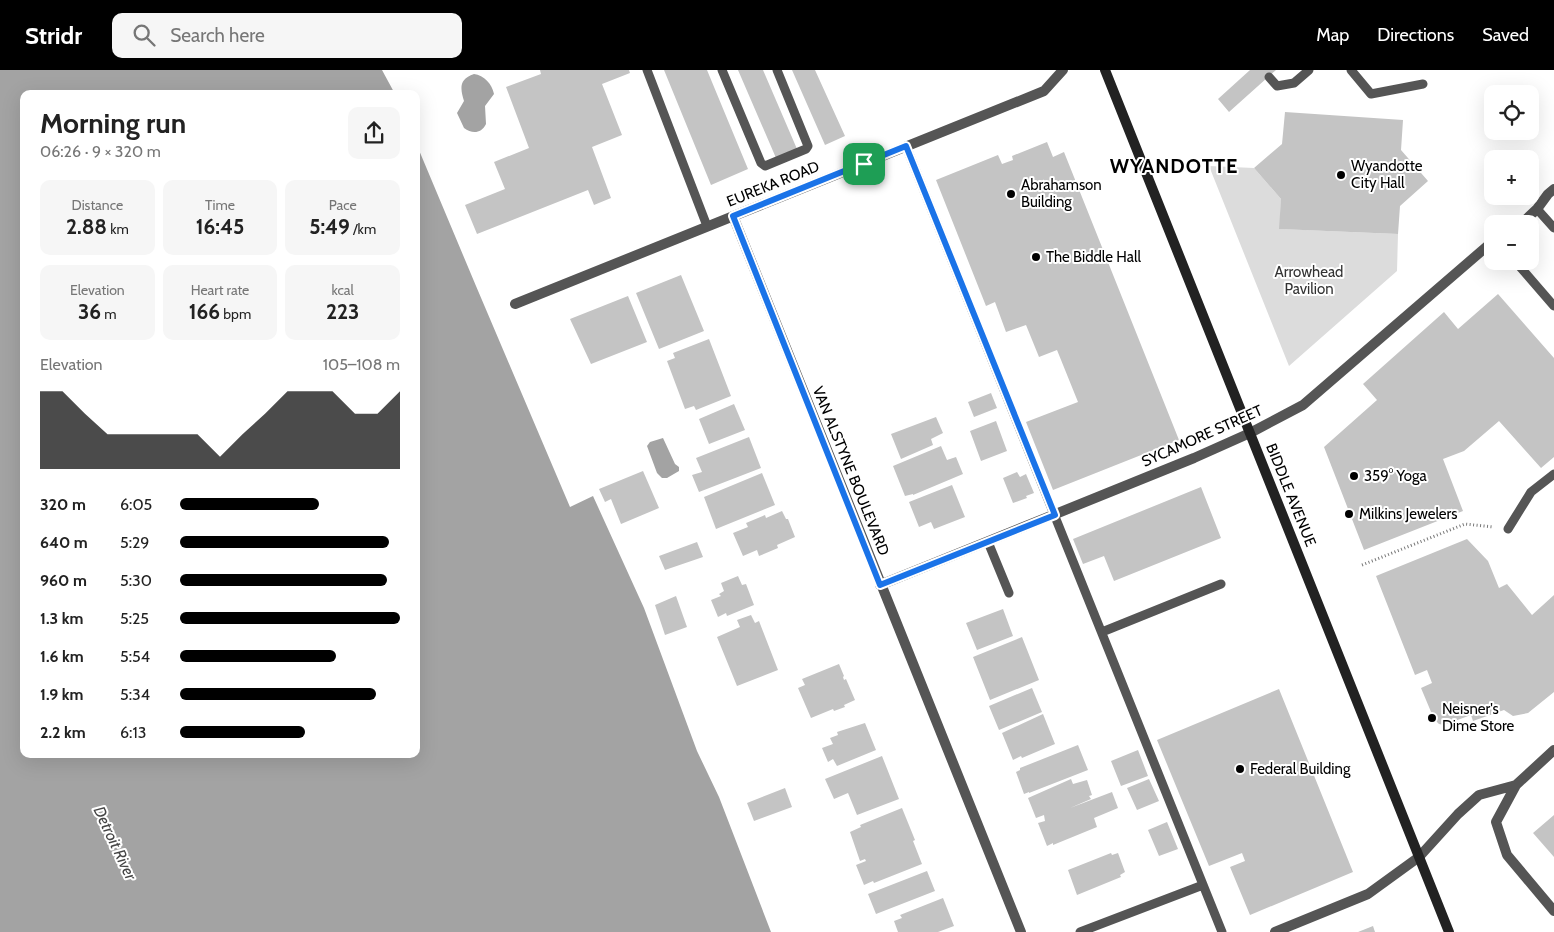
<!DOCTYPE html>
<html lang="en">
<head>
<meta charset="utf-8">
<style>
  :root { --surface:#fff; --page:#f6f6f6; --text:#222; --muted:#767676; --accent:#000 }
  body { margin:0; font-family:Cabin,sans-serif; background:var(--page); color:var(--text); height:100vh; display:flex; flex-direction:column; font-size:19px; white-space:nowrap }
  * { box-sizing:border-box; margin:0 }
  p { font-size:16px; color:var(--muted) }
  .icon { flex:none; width:28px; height:28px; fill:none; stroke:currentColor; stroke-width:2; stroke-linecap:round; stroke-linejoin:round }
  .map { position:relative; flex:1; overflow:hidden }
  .sheet { position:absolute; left:20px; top:20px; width:400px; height:668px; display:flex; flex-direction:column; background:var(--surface); border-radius:10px; box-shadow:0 5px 20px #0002 }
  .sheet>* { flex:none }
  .fabs { position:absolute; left:1484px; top:15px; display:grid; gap:10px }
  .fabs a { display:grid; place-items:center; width:55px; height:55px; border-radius:10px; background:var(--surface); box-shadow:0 5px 20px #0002; font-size:25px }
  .pin { position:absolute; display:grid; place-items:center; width:42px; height:42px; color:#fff; margin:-21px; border-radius:10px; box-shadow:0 2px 8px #0006 }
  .round { display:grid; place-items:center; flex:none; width:52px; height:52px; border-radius:10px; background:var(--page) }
  .overview { display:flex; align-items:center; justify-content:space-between; height:85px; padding:0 20px }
  h1 { font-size:28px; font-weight:700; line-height:38px }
  .stats { display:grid; grid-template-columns:repeat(3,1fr); gap:8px; height:85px; padding:5px 20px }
  .stats div { display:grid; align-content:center; border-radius:10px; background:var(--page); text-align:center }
  .stats b { font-size:21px; font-weight:700 }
  .stats small { font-size:14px; font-weight:400 }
  .stats p { font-size:14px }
  .chart { height:140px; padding:10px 20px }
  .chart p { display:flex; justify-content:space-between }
  .chart svg { width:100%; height:90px; margin-top:5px; fill:var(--accent); opacity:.7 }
  ul { padding:0 20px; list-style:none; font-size:16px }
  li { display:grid; grid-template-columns:80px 60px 1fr; align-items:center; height:38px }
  li i { height:12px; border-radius:6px; background:var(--accent) }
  header { display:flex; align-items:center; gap:30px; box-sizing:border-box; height:70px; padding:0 25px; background:var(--accent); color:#fff }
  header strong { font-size:24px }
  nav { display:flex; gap:28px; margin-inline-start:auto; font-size:18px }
  .search { width:350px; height:45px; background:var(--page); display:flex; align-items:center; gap:12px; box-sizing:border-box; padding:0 18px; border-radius:10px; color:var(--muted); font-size:19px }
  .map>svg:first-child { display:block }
  .green { fill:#dcdcdc }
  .water { fill:#a3a3a3 }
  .building { fill:#c4c4c4 }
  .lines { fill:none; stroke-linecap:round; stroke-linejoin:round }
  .path { stroke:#777; stroke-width:3; stroke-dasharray:1 2.5; stroke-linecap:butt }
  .lane { stroke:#555; stroke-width:9 }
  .street { stroke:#555; stroke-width:10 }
  .secondary { stroke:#222; stroke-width:10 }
  .route-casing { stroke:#fff; stroke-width:10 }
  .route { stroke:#1a73e8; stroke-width:6 }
  .poi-dot { fill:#000; stroke:#fff; stroke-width:2 }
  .labels { text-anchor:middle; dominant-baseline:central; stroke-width:4; stroke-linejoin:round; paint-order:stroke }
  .poi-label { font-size:15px; fill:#000; stroke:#fff; text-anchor:start }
  .street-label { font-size:15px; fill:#000; stroke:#fff }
  .park-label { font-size:15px; fill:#333; stroke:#fff }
  .water-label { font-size:16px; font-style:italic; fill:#444; stroke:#fff }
  .district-label { font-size:20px; font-weight:bold; letter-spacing:1px; fill:#000; stroke:#fff }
</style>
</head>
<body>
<header>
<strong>Stridr</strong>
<div class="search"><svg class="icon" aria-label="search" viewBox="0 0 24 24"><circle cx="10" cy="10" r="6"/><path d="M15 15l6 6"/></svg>Search here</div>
<nav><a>Map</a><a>Directions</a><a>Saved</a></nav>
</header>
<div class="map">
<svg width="1554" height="862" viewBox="0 0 1554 862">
  <rect width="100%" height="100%" fill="#fff"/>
  <path class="green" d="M 1209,96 L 1254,98 L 1281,129 L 1280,159 L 1398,164 L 1397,201 L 1289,296 Z"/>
  <path class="water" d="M 0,0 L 382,0 L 395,24 L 24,24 L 24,684 L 416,684 L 416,73 L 476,216 L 570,437 L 593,426 L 644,538 L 697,681 L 719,727 L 771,862 L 0,862 Z
    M 474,4 C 484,5 492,14 494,24 L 485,36 L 486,54 C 481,64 472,64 464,58 L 457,43 L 464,31 C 460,18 459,9 474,4 Z
    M 663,368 L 675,394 L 679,397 L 679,401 L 667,408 L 662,408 L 657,403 L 647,376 L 650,372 Z"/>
  <path class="building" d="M 540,0 L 629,0 L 630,3 L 602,14 L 622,65 L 592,77 L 611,128 L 594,135 L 588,120 L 477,164 L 465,135 L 505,119 L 494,92 L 529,78 L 506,17 L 541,4 Z
    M 664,0 L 707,0 L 748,99 L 711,115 Z
    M 738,0 L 763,0 L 797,79 L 776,88 Z
    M 792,0 L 815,0 L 845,66 L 825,75 Z
    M 1250,0 L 1276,0 L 1229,42 L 1218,29 Z
    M 1285,42 L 1403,50 L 1401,80 L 1428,111 L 1400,136 L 1398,164 L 1279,159 L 1281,129 L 1254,98 L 1282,74 Z
    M 1047,72 L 1053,87 L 1064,82 L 1179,370 L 1053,420 L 1026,352 L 1078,332 L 1057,280 L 1039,287 L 1026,255 L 1006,262 L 995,232 L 986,236 L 936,110 L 998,85 L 1002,94 L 1013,90 L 1012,86 Z
    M 681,205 L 704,261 L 659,279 L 636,223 Z
    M 1498,224 L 1554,288 L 1554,387 L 1541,398 L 1499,351 L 1464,381 L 1443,389 L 1463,441 L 1364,480 L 1324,377 L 1377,330 L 1363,314 L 1444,242 L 1458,259 Z
    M 628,226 L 647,272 L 591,294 L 570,249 Z
    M 709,269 L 731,326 L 696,340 L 694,336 L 685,339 L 667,291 L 675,288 L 673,283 Z
    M 991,323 L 997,338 L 974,347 L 968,332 Z
    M 734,334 L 745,360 L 709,374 L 699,349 Z
    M 936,347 L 943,363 L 931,369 L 933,375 L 901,389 L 891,364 Z
    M 996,351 L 1007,381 L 981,391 L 970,361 Z
    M 749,367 L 761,398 L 699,422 L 692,405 L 702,402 L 696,388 Z
    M 941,376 L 947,390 L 956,387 L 963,404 L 913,425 L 913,424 L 905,426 L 893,396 Z
    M 643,401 L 659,438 L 621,454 L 611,429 L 605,432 L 599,419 Z
    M 1017,402 L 1020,407 L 1026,404 L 1034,423 L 1026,426 L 1027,428 L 1013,433 L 1003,408 Z
    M 762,403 L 775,435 L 716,459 L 704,427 Z
    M 952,415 L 965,447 L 934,459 L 931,452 L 919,457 L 909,432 Z
    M 1201,417 L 1221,468 L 1114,511 L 1104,486 L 1083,494 L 1073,469 Z
    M 782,441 L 786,449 L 788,449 L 795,467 L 777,475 L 778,478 L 759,486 L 757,480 L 743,486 L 733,463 L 748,457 L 746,453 L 765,445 L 766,448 Z
    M 1467,469 L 1488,491 L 1499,518 L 1507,514 L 1532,545 L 1554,525 L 1554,622 L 1528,643 L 1513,646 L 1504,640 L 1473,651 L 1471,645 L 1444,655 L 1439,654 L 1434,649 L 1421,618 L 1432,613 L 1427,600 L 1415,605 L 1376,506 Z
    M 697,472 L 703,487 L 665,500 L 659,486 Z
    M 738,506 L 742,515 L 746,514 L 754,535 L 727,546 L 726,543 L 718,547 L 711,530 L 721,526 L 719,524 L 724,521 L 721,513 Z
    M 676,526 L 687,557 L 665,565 L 655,535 Z
    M 1003,539 L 1013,566 L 977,580 L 966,553 Z
    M 751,545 L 755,553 L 759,551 L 778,600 L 737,616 L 717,567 L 740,557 L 737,550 Z
    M 1022,567 L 1039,610 L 990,630 L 973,587 Z
    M 839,594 L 844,606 L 843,607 L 844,610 L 846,609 L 855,630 L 844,635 L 845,637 L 834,641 L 833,639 L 811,648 L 798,618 L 805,615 L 802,609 Z
    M 1032,618 L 1042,642 L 999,660 L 989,636 Z
    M 1279,619 L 1353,802 L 1250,845 L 1230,797 L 1245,791 L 1242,783 L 1209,796 L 1157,670 Z
    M 1043,644 L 1055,674 L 1022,688 L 1021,686 L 1013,690 L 1002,663 Z
    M 865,653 L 876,680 L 837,696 L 833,689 L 828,692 L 822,678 L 833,674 L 830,668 L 838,665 L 837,662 Z
    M 1078,675 L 1088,700 L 1029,723 L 1029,722 L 1024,724 L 1016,702 L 1020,700 L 1020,698 Z
    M 1138,680 L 1148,706 L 1121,716 L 1111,691 Z
    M 882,686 L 899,729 L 857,745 L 848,723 L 834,729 L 825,709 Z
    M 1071,709 L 1073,714 L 1087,710 L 1092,725 L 1089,726 L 1091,729 L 1070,738 L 1112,722 L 1118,738 L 1094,748 L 1097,757 L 1053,775 L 1053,773 L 1047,776 L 1038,753 L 1045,751 L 1044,745 L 1036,748 L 1028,728 Z
    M 1149,709 L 1159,731 L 1137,740 L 1127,718 Z
    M 785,718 L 792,737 L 754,751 L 747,733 Z
    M 902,738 L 915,770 L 913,771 L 922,794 L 874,813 L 873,811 L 864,815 L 856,795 L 866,791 L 865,789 L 860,791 L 850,762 L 861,757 L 860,755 Z
    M 1554,745 L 1554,787 L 1533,763 Z
    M 1167,752 L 1178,779 L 1159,786 L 1148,760 Z
    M 1111,783 L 1112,785 L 1118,783 L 1125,802 L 1120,805 L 1121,807 L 1077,825 L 1068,800 Z
    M 927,801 L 935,821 L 876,844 L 868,824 Z
    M 943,828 L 954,856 L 938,862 L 898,862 L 894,851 L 902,848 L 900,845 Z
    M 1373,856 L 1375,862 L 1358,862 Z"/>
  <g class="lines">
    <path class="path" d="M 1362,495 L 1465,454 L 1493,457"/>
    <path class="lane" d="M 647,0 L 707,156
      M 722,0 L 761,93 L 765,96 L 806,79 L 808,76 L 777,0
      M 1351,0 L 1371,24 L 1423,14
      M 1269,7 L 1277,16 L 1294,13 L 1309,0
      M 906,76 L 1222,862
      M 1537,139 L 1554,158
      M 1515,191 L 1554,236
      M 1508,459 L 1531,422 L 1554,404
      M 988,472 L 1009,523
      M 1102,562 L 1221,514
      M 1080,862 L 1203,815"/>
    <path class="street" d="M 733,146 L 1021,862
      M 1521,154 L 1537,139 L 1548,124 L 1554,119
      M 515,234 L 1044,21 L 1063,0
      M 880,515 L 1194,388 L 1250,363 L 1303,335 L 1492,172
      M 1516,715 L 1496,752 L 1507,785 L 1554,841
      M 1275,862 L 1368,824 L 1419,787 L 1458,744 L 1479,725 L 1516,715 L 1554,680"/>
    <path class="secondary" d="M 1105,0 L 1449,862"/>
  </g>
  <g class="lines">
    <defs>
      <path id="route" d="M 906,76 L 1055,445 L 880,515 L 733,146 Z"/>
    </defs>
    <use href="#route" class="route-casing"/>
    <use href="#route" class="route"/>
  </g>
  <g class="poi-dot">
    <circle cx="1341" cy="105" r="5"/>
    <circle cx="1011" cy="124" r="5"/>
    <circle cx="1036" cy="187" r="5"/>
    <circle cx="1354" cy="406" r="5"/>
    <circle cx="1349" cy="444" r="5"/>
    <circle cx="1432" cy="648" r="5"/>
    <circle cx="1240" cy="699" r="5"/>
  </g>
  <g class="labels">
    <g class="poi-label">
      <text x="1351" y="96">Wyandotte<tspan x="1351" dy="17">City Hall</tspan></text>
      <text x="1021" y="115">Abrahamson<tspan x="1021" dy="17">Building</tspan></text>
      <text x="1046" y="187">The Biddle Hall</text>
      <text x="1364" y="406">359° Yoga</text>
      <text x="1359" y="444">Milkins Jewelers</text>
      <text x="1442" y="639">Neisner's<tspan x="1442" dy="17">Dime Store</tspan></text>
      <text x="1250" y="699">Federal Building</text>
    </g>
    <g class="street-label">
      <text transform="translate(773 114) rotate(-22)">EUREKA ROAD</text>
      <text transform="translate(1202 366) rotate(-24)">SYCAMORE STREET</text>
      <text transform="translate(851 401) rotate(68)">VAN ALSTYNE BOULEVARD</text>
      <text transform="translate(1291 425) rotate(68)">BIDDLE AVENUE</text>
    </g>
    <g class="park-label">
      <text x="1309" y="202">Arrowhead<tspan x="1309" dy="17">Pavilion</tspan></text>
    </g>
    <g class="water-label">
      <text transform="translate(115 773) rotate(65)">Detroit River</text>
    </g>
    <g class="district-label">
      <text x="1174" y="96">WYANDOTTE</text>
    </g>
  </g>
</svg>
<div class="fabs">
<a><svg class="icon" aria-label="locate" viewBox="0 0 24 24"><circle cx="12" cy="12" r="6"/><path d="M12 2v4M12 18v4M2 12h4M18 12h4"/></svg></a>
<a>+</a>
<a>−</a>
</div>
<div class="pin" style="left:864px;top:94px;background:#1e9e55"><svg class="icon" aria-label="arrive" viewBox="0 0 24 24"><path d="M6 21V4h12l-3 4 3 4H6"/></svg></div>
<section class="sheet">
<div class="overview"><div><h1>Morning run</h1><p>06:26 · 9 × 320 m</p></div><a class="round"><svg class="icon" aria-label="share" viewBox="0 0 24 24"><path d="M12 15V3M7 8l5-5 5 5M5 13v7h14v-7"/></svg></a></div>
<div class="stats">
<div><p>Distance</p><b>2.88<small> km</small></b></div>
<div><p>Time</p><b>16:45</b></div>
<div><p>Pace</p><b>5:49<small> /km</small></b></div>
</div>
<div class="stats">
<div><p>Elevation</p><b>36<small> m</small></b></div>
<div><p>Heart rate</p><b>166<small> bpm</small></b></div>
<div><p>kcal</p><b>223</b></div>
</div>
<div class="chart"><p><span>Elevation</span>105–108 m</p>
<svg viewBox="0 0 160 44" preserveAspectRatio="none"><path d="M0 44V6L10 6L20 17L30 27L40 27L50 27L60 27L70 27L80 38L90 27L100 17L110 6L120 6L130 6L140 17L150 17L160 6V44z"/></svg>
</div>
<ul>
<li><b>320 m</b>6:05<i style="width:63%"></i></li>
<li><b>640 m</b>5:29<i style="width:95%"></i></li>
<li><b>960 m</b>5:30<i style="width:94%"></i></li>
<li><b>1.3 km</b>5:25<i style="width:100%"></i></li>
<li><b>1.6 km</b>5:54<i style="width:71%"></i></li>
<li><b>1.9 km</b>5:34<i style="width:89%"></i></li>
<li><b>2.2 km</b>6:13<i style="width:57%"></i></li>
</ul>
</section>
</div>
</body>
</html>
